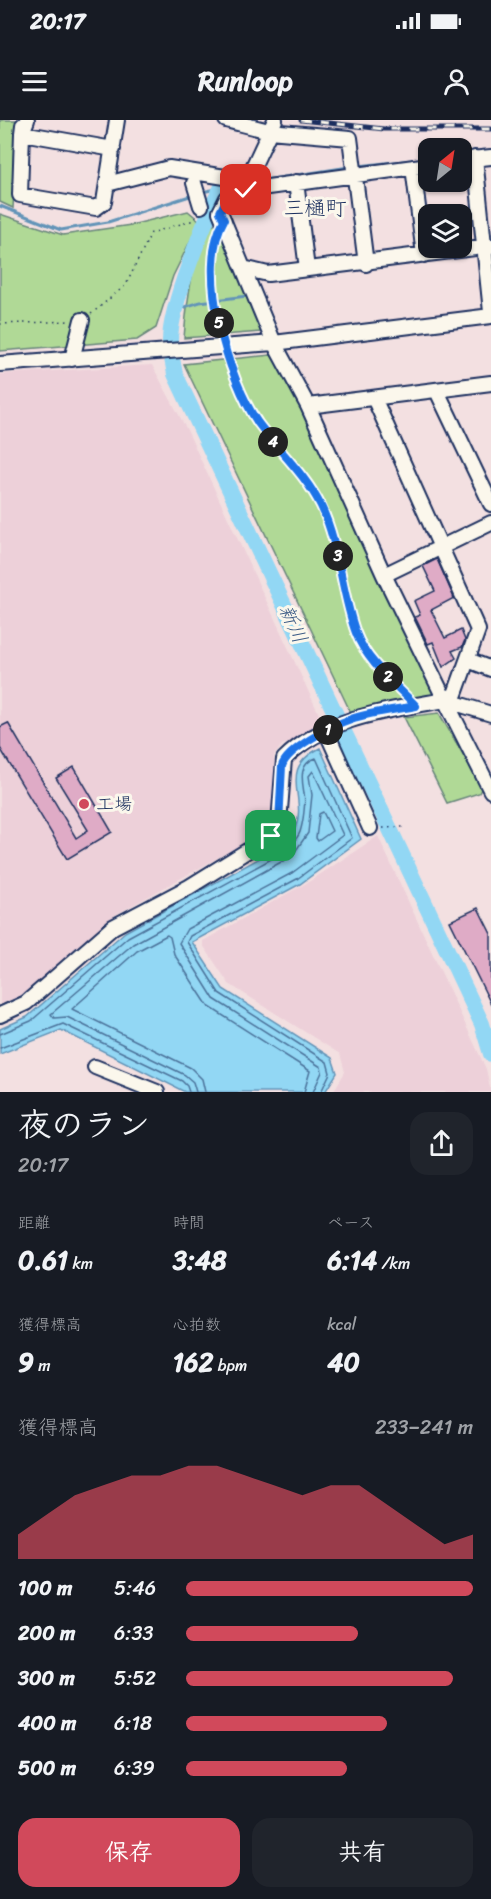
<!DOCTYPE html>
<html lang="ja">
<head>
<meta charset="utf-8">
<style>
  :root { --surface:#171b24; --page:#20242c; --text:#f1f3f6; --muted:#9ea1a6; --accent:#d1495b }
  body { margin:0; font-family:Sriracha,"Klee One",sans-serif; background:var(--page); color:var(--text); height:100vh; display:flex; flex-direction:column; font-size:22px; white-space:nowrap }
  * { box-sizing:border-box; margin:0 }
  p { font-size:20px; color:var(--muted) }
  .icon { flex:none; width:33px; height:33px; fill:none; stroke:currentColor; stroke-width:2; stroke-linecap:round; stroke-linejoin:round }
  .map { position:relative; height:972px; overflow:hidden }
  .details { display:flex; flex-direction:column; background:var(--surface); flex:1 }
  .details>* { flex:none }
  .needle { width:39px; rotate:30deg }
  .controls { position:absolute; left:418px; top:18px; display:grid; gap:12px }
  .controls a { display:grid; place-items:center; width:54px; height:54px; border-radius:12px; background:var(--surface); box-shadow:0 2px 4px #0004; font-size:30px }
  .pin { position:absolute; display:grid; place-items:center; width:51px; height:51px; color:#fff; margin:-26px; border-radius:12px; box-shadow:0 3px 9px #0006 }
  .km { position:absolute; width:30px; height:30px; margin:-15px; border-radius:50%; background:#222; color:#fff; font-size:16px; line-height:30px; text-align:center }
  .round { display:grid; place-items:center; flex:none; width:63px; height:63px; border-radius:18px; background:var(--page) }
  .summary { display:flex; align-items:center; justify-content:space-between; height:102px; padding:0 18px }
  h1 { font-size:33px; font-weight:800; line-height:45px }
  .metrics { display:grid; grid-template-columns:repeat(3,1fr); gap:9px; height:102px; padding:6px 18px }
  .metrics div { display:grid; align-content:center }
  .metrics b { font-size:26px; font-weight:800 }
  .metrics small { font-size:16px; font-weight:400 }
  .metrics p { font-size:16px }
  .chart { height:168px; padding:12px 18px }
  .chart p { display:flex; justify-content:space-between }
  .chart svg { width:100%; height:108px; margin-top:6px; fill:var(--accent); opacity:.7 }
  .cta { display:flex; gap:12px; margin-top:auto; padding:12px 18px }
  .cta a { flex:1; height:69px; border-radius:18px; background:var(--accent); color:#fff; font-size:24px; font-weight:800; line-height:69px; text-align:center }
  .cta a+a { background:var(--page); color:var(--text) }
  ul { padding:0 18px; list-style:none; font-size:20px }
  li { display:grid; grid-template-columns:96px 72px 1fr; align-items:center; height:45px }
  li i { height:15px; border-radius:8px; background:var(--accent) }
  .status { display:flex; justify-content:space-between; align-items:center; height:42px; padding:0 30px; background:var(--surface); direction:ltr }
  .status svg { height:16px; fill:currentColor }
  header { display:flex; justify-content:space-between; align-items:center; height:78px; padding:0 18px; background:var(--surface); font-size:27px; font-weight:800 }
  .map>svg:first-child { display:block }
  .built { fill:#edd0d9 }
  .green { fill:#b0d996; stroke:#66847a; stroke-width:1.5 }
  .water { fill:#92d7f4; stroke:#6294b8; stroke-width:1.5 }
  .lines { fill:none; stroke-linecap:round; stroke-linejoin:round }
  .shore { stroke:#4b729a; stroke-width:1.5 }
  .stream { stroke:#6294b8; stroke-width:3 }
  .river { stroke:#92d7f4; stroke-width:16 }
  .building { fill:#dfabc6; stroke:#1b2f5e; stroke-width:1.5 }
  .minor-casing { stroke:#1b2f5e; stroke-width:18 }
  .path { stroke:#1b2f5e; stroke-width:1.5; stroke-dasharray:1.5 4.5; stroke-linecap:butt }
  .minor { stroke:#fbf7ec; stroke-width:14 }
  .rail-casing { stroke:#1b2f5e; stroke-width:5 }
  .rail { stroke:#fbf7ec; stroke-width:3; stroke-dasharray:9; stroke-linecap:butt }
  .route-casing { stroke:#fff; stroke-width:12 }
  .route { stroke:#1a73e8; stroke-width:8 }
  .poi-dot { fill:#d1495b; stroke:#fbf7ec; stroke-width:2 }
  .labels { text-anchor:middle; dominant-baseline:central; stroke-width:6; stroke-linejoin:round; paint-order:stroke }
  .poi-label { font-size:18px; fill:#1b2f5e; stroke:#fbf7ec; text-anchor:start }
  .water-label { font-size:20px; font-style:italic; fill:#395984; stroke:#fbf7ec }
  .quarter-label { font-size:21px; fill:#1b2f5e; stroke:#fbf7ec }
</style>
</head>
<body>
<div class="status"><b>20:17</b><svg viewBox="0 0 49 12"><path d="M0 12V9h3v3zM5 12V6h3v6zM10 12V3h3v9zM15 12V0h3v12zM26 1h20v11H26zM47 4h2v5h-2z"/></svg></div>
<header><svg class="icon" aria-label="menu" viewBox="0 0 24 24"><path d="M4 6h16M4 12h16M4 18h16"/></svg>Runloop<svg class="icon" aria-label="person" viewBox="0 0 24 24"><circle cx="12" cy="8" r="4"/><path d="M4 21q1-7 8-7t8 7"/></svg></header>
<div class="map">
<svg width="491" height="972" viewBox="0 0 491 972">
  <rect width="100%" height="100%" fill="#f3e0e1"/>
  <filter id="ink" filterUnits="userSpaceOnUse"><feTurbulence type="fractalNoise" baseFrequency=".0167" numOctaves="2"/><feDisplacementMap in="SourceGraphic" scale="12" xChannelSelector="R" yChannelSelector="G"/><feConvolveMatrix kernelMatrix="1 2 1 2 8 2 1 2 1" color-interpolation-filters="sRGB"/></filter>
  <g filter="url(#ink)">
    <path class="built" d="M 152,245 L 187,310 L 324,605 L 304,618 L 282,625 L 274,636 L 274,699 L 266,711 L 115,795 L 32,870 L 0,885 L 0,254 Z
      M 378,716 L 486,949 L 491,972 L 333,972 L 345,952 L 340,934 L 229,864 L 203,825 L 203,821 L 310,761 Z"/>
    <path class="green" d="M 0,0 L 18,0 L 13,88 L 0,82 Z
      M 188,91 L 200,101 L 173,156 L 156,208 L 137,220 L 0,231 L 0,94 L 63,115 L 131,105 Z
      M 215,103 L 221,110 L 261,204 L 261,212 L 184,218 C 186,192 193,118 215,103 Z
      M 271,235 L 278,238 L 436,571 L 430,576 L 350,591 L 184,244 Z
      M 439,593 L 482,667 L 479,673 L 447,683 L 404,597 Z"/>
    <path class="water" d="M 320,628 L 361,719 L 300,764 L 192,822 L 223,869 L 332,938 L 337,953 L 325,972 L 185,972 L 61,910 L 0,934 L 0,909 L 27,897 L 125,812 L 282,726 C 286,721 292,716 294,711 C 310,677 275,651 320,628 Z"/>
    <g class="lines">
      <path class="shore" d="M 323,692 L 332,711 L 318,721 L 316,718 L 319,694 Z
        M 0,914 L 31,901 L 128,817 L 286,731 C 291,725 298,718 300,712 C 303,703 306,682 304,673 C 302,660 298,644 316,638 L 352,718 L 297,759 L 190,816 L 187,822 L 219,873 L 327,942 L 330,953 L 321,972
        M 0,928 L 63,904 L 182,961 L 187,966 L 189,972
        M 196,972 L 193,962 L 185,955 L 67,897 L 54,898 L 51,894 L 133,824 L 292,736 L 308,713 L 312,675 L 309,656 L 313,651 L 343,715 L 292,753 L 187,809 L 179,823 L 214,879 L 321,947 L 322,952 L 313,972
        M 205,972 L 202,959 L 191,948 L 72,889 L 137,831 L 167,815 L 170,817 L 174,834 L 208,886 L 310,951 L 304,972"/>
      <path class="stream" d="M 359,46 L 429,38
        M 252,62 L 349,47
        M 202,72 L 245,63
        M 0,86 L 61,110 L 108,102 L 193,75
        M 175,190 L 200,182 L 247,176"/>
      <path class="river" d="M 222,67 C 205,99 170,186 170,221 C 170,232 173,243 175,254 L 482,904 L 491,934"/>
    </g>
    <path class="building" d="M 437,439 L 454,478 L 431,490 L 445,518 L 461,510 L 465,520 L 462,527 L 452,531 L 456,538 L 443,547 L 433,522 L 428,524 L 415,497 L 420,495 L 414,481 L 435,471 L 423,446 Z
      M 8,603 L 76,718 L 88,710 L 56,658 L 74,647 L 112,712 L 67,739 L 0,628 L 0,607 Z
      M 478,788 L 491,814 L 491,884 L 450,801 Z"/>
    <g class="lines">
      <defs>
        <path id="minor" d="M 27,0 L 22,13 L 20,75 L 96,88 L 104,82 L 117,0
          M 226,0 L 269,11 L 350,18 L 366,144
          M 23,5 L 22,13 L 113,29
          M 475,38 L 491,192
          M 462,40 L 491,37
          M 429,45 L 246,70 L 227,78 L 220,92 L 274,223 L 308,286 L 384,455 L 445,580 L 491,594
          M 413,47 L 424,135
          M 247,60 L 275,0
          M 296,62 L 307,149
          M 194,63 L 201,86
          M 107,64 L 169,48 L 225,57 L 248,53
          M 243,148 L 268,154 L 491,126
          M 72,239 L 82,200
          M 0,244 L 274,223 L 491,196
          M 437,271 L 491,384
          M 374,278 L 478,510 L 455,574 L 445,580
          M 308,286 L 491,263
          M 384,455 L 491,403
          M 468,540 L 491,549
          M 326,611 L 370,708
          M 0,895 L 26,883 L 113,807 L 189,767 L 271,716 L 279,703 L 284,639 C 326,597 389,590 445,580 L 491,671
          M 95,947 L 157,972"/>
      </defs>
      <use href="#minor" class="minor-casing"/>
      <path class="path" d="M 216,113 L 213,153 L 222,215
        M 91,194 L 126,165 L 151,113 L 194,100 L 196,95
        M 0,204 L 70,201
        M 227,237 L 238,269 L 258,302 L 321,387 L 333,417 L 356,514 L 380,549 L 405,574
        M 383,708 L 403,707"/>
      <use href="#minor" class="minor"/>
      <defs>
        <path id="rail" d="M 301,0 L 384,9 L 491,9"/>
      </defs>
      <use href="#rail" class="rail-casing"/>
      <use href="#rail" class="rail"/>
    </g>
  </g>
  <g class="lines" filter="url(#ink)">
    <defs>
      <path id="route" d="M 246,70 L 227,78 L 220,92 L 224,100 C 195,149 228,259 258,303 C 278,330 306,355 321,386 C 340,426 341,472 356,513 C 366,541 396,565 416,586 C 395,590 371,592 351,599 C 333,605 287,629 282,646 L 279,703 L 271,716"/>
    </defs>
    <use href="#route" class="route-casing"/>
    <use href="#route" class="route"/>
  </g>
  <circle class="poi-dot" cx="84" cy="684" r="6"/>
  <g class="labels">
    <g class="poi-label">
      <text x="96" y="684">工場</text>
    </g>
    <g class="water-label">
      <text transform="translate(293 504) rotate(65)">新川</text>
    </g>
    <g class="quarter-label">
      <text x="315" y="88">三樋町</text>
    </g>
  </g>
</svg>
<div class="controls">
<a><svg class="needle" viewBox="-14 -14 28 28"><path d="M0-13l5 13h-10z" fill="#e53935"/><path d="M0 13l5-13h-10z" fill="#9ea1a6"/></svg></a>
<a><svg class="icon" aria-label="layers" viewBox="0 0 24 24"><path d="M12 4l9 5-9 5-9-5zM3 14l9 5 9-5"/></svg></a>
</div>
<div class="pin" style="left:271px;top:716px;background:#1e9e55"><svg class="icon" aria-label="arrive" viewBox="0 0 24 24"><path d="M6 21V4h12l-3 4 3 4H6"/></svg></div>
<div class="pin" style="left:246px;top:70px;background:#d93025"><svg class="icon" aria-label="check" viewBox="0 0 24 24"><path d="M5 12l5 5 9-10"/></svg></div>
<b class="km" style="left:328px;top:610px">1</b>
<b class="km" style="left:388px;top:557px">2</b>
<b class="km" style="left:338px;top:436px">3</b>
<b class="km" style="left:273px;top:322px">4</b>
<b class="km" style="left:219px;top:203px">5</b>
</div>
<section class="details">
<div class="summary"><div><h1>夜のラン</h1><p>20:17</p></div><a class="round"><svg class="icon" aria-label="share" viewBox="0 0 24 24"><path d="M12 15V3M7 8l5-5 5 5M5 13v7h14v-7"/></svg></a></div>
<div class="metrics">
<div><p>距離</p><b>0.61<small> km</small></b></div>
<div><p>時間</p><b>3:48</b></div>
<div><p>ペース</p><b>6:14<small> /km</small></b></div>
</div>
<div class="metrics">
<div><p>獲得標高</p><b>9<small> m</small></b></div>
<div><p>心拍数</p><b>162<small> bpm</small></b></div>
<div><p>kcal</p><b>40</b></div>
</div>
<div class="chart"><p><span>獲得標高</span>233–241 m</p>
<svg viewBox="0 0 160 44" preserveAspectRatio="none"><path d="M0 44V34L10 26L20 18L30 14L40 10L50 10L60 6L70 6L80 10L90 14L100 18L110 14L120 14L130 22L140 30L150 38L160 34V44z"/></svg>
</div>
<ul>
<li><b>100 m</b>5:46<i style="width:100%"></i></li>
<li><b>200 m</b>6:33<i style="width:60%"></i></li>
<li><b>300 m</b>5:52<i style="width:93%"></i></li>
<li><b>400 m</b>6:18<i style="width:70%"></i></li>
<li><b>500 m</b>6:39<i style="width:56%"></i></li>
</ul>
<div class="cta"><a>保存</a><a>共有</a></div>
</section>
</body>
</html>
